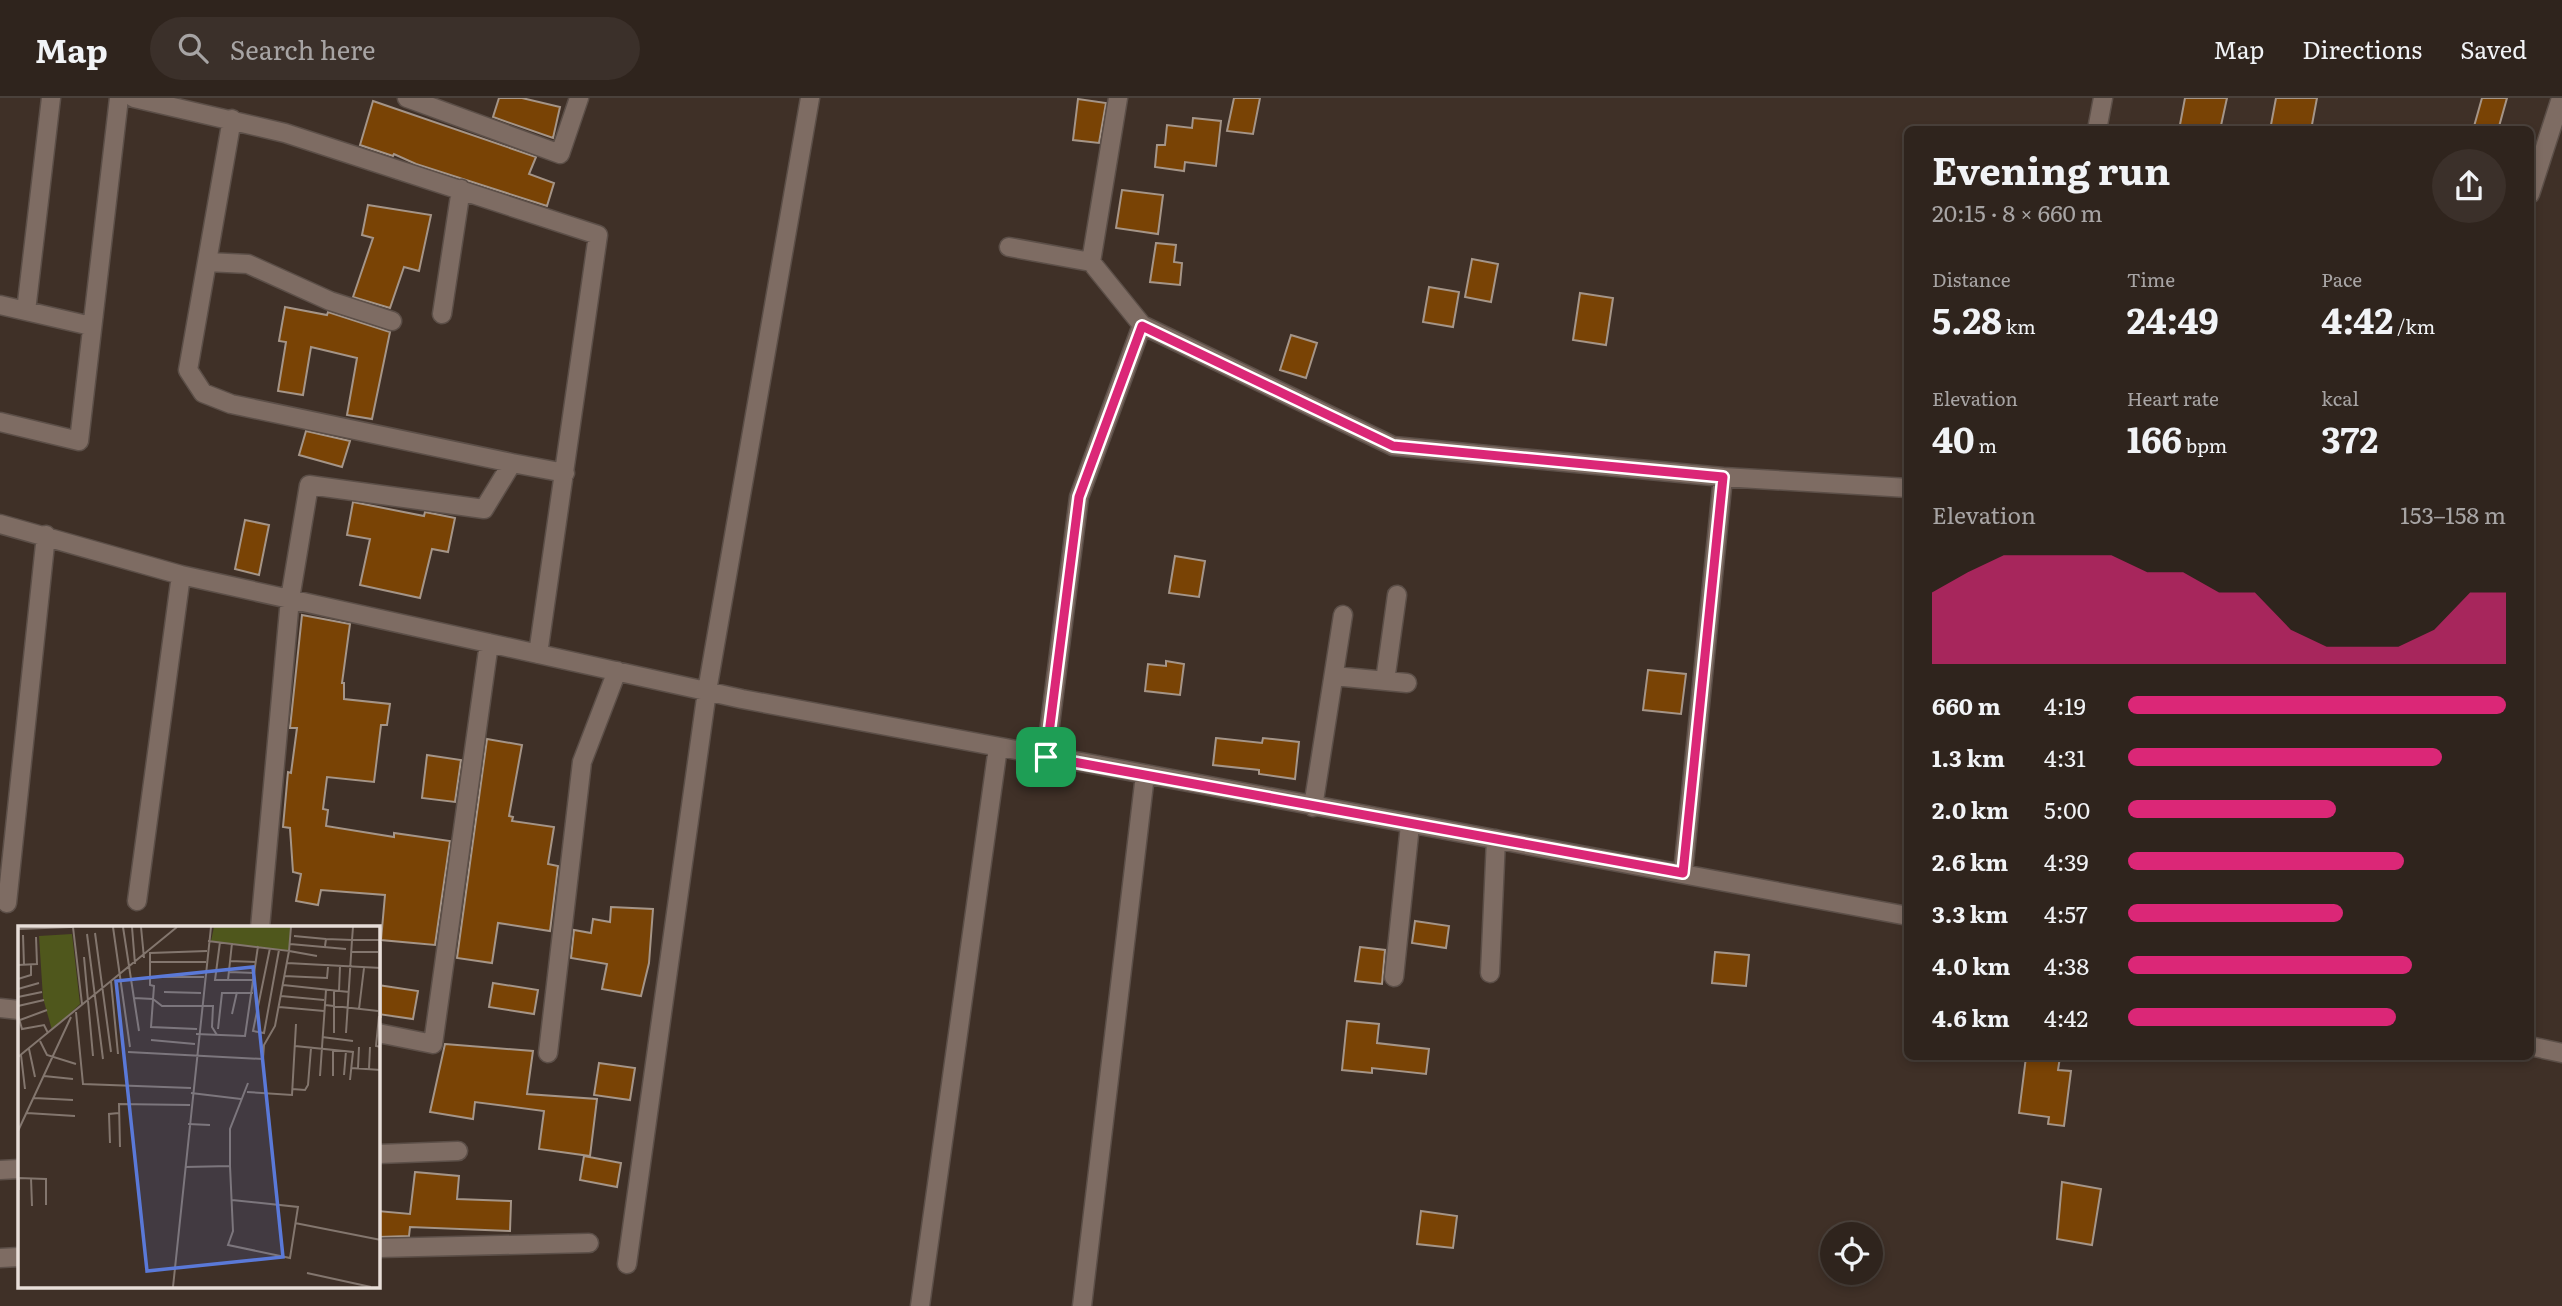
<!DOCTYPE html>
<html lang="en">
<head>
<meta charset="utf-8">
<style>
  :root { --surface:#2f241d; --page:#3b302a; --text:#f1f3f6; --muted:#a7a4a4; --line:#4a413b; --accent:#db2777 }
  body { margin:0; font-family:Literata,serif; background:var(--page); color:var(--text); height:100vh; display:flex; flex-direction:column; font-size:26px; white-space:nowrap }
  * { box-sizing:border-box; margin:0 }
  p { font-size:23px; color:var(--muted) }
  .icon { flex:none; width:38px; height:38px; fill:none; stroke:currentColor; stroke-width:2; stroke-linecap:round; stroke-linejoin:round }
  .map { position:relative; flex:1; overflow:hidden }
  .side { position:absolute; left:1904px; top:28px; width:630px; height:934px; display:flex; flex-direction:column; background:var(--surface); border-radius:10px; box-shadow:0 4px 10px #0003,0 0 0 2px var(--line) }
  .side>* { flex:none }
  .buttons { position:absolute; left:1820px; top:1124px; display:grid; gap:14px }
  .buttons a { display:grid; place-items:center; width:63px; height:63px; border-radius:50%; background:var(--surface); box-shadow:0 4px 10px #0003,0 0 0 2px var(--line); font-size:35px }
  .pin { position:absolute; display:grid; place-items:center; width:60px; height:60px; color:#fff; margin:-30px; border-radius:14px; box-shadow:0 4px 10px #0006 }
  .round { display:grid; place-items:center; flex:none; width:74px; height:74px; border-radius:37px; background:var(--page) }
  .summary { display:flex; align-items:center; justify-content:space-between; height:119px; padding:0 28px }
  h1 { font-size:38px; font-weight:700; line-height:52px }
  .metrics { display:grid; grid-template-columns:repeat(3,1fr); gap:10px; height:119px; padding:7px 28px }
  .metrics div { display:grid; align-content:center }
  .metrics b { font-size:35px; font-weight:700 }
  .metrics small { font-size:19px; font-weight:400 }
  .metrics p { font-size:19px }
  .chart { height:196px; padding:14px 28px }
  .chart p { display:flex; justify-content:space-between }
  .chart svg { width:100%; height:126px; margin-top:7px; fill:var(--accent); opacity:.7 }
  ul { padding:0 28px; list-style:none; font-size:23px }
  li { display:grid; grid-template-columns:112px 84px 1fr; align-items:center; height:52px }
  li i { height:18px; border-radius:9px; background:var(--accent) }
  header { display:flex; align-items:center; gap:42px; box-sizing:border-box; height:98px; padding:0 35px; background:var(--surface); border-bottom:2px solid var(--line) }
  header strong { font-size:33px }
  nav { display:flex; gap:38px; margin-inline-start:auto; font-size:24px }
  .search { width:490px; height:63px; background:var(--page); display:flex; align-items:center; gap:18px; box-sizing:border-box; padding:0 24px; border-radius:38px; color:var(--muted); font-size:26px }
  .map>svg:first-child { display:block }
  .building { fill:#794305; stroke:#a59588; stroke-width:2 }
  .lines { fill:none; stroke-linecap:round; stroke-linejoin:round }
  .street-casing { stroke:#5c4f48; stroke-width:21 }
  .street { stroke:#7e6c63; stroke-width:18 }
  .route-casing { stroke:#fff; stroke-width:14 }
  .route { stroke:#db2777; stroke-width:9 }
  .inset-road { fill:none; stroke:#83766e; stroke-width:2 }
  .view { fill:#5a79d8; fill-opacity:0.15; stroke:#5a79d8; stroke-width:3.5 }
  .inset-edge { fill:none; stroke:#e8ded9; stroke-width:3.5 }
</style>
</head>
<body>
<header>
<strong>Map</strong>
<div class="search"><svg class="icon" aria-label="search" viewBox="0 0 24 24"><circle cx="10" cy="10" r="6"/><path d="M15 15l6 6"/></svg>Search here</div>
<nav><a>Map</a><a>Directions</a><a>Saved</a></nav>
</header>
<div class="map">
<svg width="2562" height="1208" viewBox="0 0 2562 1208">
  <rect width="100%" height="100%" fill="#3f3027"/>
  <path class="building" d="M 499,0 L 522,0 L 560,9 L 553,40 L 493,19 Z
    M 1234,0 L 1260,0 L 1253,36 L 1227,33 Z
    M 2185,0 L 2227,0 L 2220,32 L 2179,32 Z
    M 2276,0 L 2317,0 L 2311,32 L 2270,32 Z
    M 2482,0 L 2507,0 L 2498,32 L 2473,32 Z
    M 1078,1 L 1106,5 L 1099,45 L 1073,42 Z
    M 373,3 L 536,59 L 529,76 L 554,85 L 547,108 L 416,66 L 394,56 L 393,58 L 360,47 Z
    M 1193,20 L 1221,23 L 1216,68 L 1185,64 L 1184,73 L 1155,69 L 1157,47 L 1165,47 L 1167,27 L 1192,30 Z
    M 1122,92 L 1163,97 L 1158,136 L 1116,130 Z
    M 368,107 L 431,117 L 419,173 L 404,169 L 390,210 L 353,199 L 373,140 L 362,137 Z
    M 1156,145 L 1176,147 L 1174,164 L 1182,165 L 1180,187 L 1150,184 Z
    M 1472,161 L 1498,166 L 1491,204 L 1465,199 Z
    M 1429,189 L 1459,194 L 1453,229 L 1423,224 Z
    M 1580,195 L 1613,200 L 1606,247 L 1573,242 Z
    M 285,209 L 327,217 L 328,214 L 390,234 L 372,321 L 347,317 L 357,260 L 311,249 L 303,297 L 278,293 L 286,244 L 279,243 Z
    M 1291,237 L 1317,245 L 1306,280 L 1280,272 Z
    M 306,333 L 350,343 L 342,369 L 299,357 Z
    M 353,404 L 424,418 L 425,414 L 455,420 L 448,454 L 432,451 L 420,500 L 360,487 L 370,441 L 347,437 Z
    M 245,422 L 269,427 L 259,477 L 235,471 Z
    M 1175,458 L 1205,463 L 1199,499 L 1169,495 Z
    M 302,517 L 350,526 L 342,585 L 344,585 L 344,601 L 390,606 L 387,627 L 381,627 L 374,684 L 327,679 L 323,711 L 328,712 L 326,728 L 394,739 L 394,735 L 450,743 L 435,847 L 381,842 L 385,797 L 321,792 L 318,807 L 296,803 L 301,776 L 293,774 L 290,730 L 283,729 L 288,674 L 291,675 L 297,630 L 290,630 Z
    M 1166,563 L 1184,566 L 1180,597 L 1145,593 L 1148,566 L 1166,568 Z
    M 1648,572 L 1686,576 L 1681,616 L 1643,612 Z
    M 1216,640 L 1262,645 L 1263,640 L 1299,644 L 1295,681 L 1259,676 L 1259,672 L 1213,667 Z
    M 487,641 L 522,647 L 509,718 L 513,719 L 512,723 L 554,729 L 548,766 L 558,768 L 550,833 L 498,825 L 492,865 L 457,860 Z
    M 427,657 L 461,662 L 455,704 L 422,700 Z
    M 611,809 L 653,811 L 649,865 L 641,898 L 602,891 L 607,866 L 571,860 L 574,832 L 591,835 L 593,821 L 610,824 Z
    M 1415,823 L 1449,828 L 1446,850 L 1412,845 Z
    M 1360,849 L 1385,852 L 1382,886 L 1355,883 Z
    M 1715,854 L 1749,857 L 1746,888 L 1712,885 Z
    M 493,885 L 538,892 L 534,916 L 489,909 Z
    M 378,887 L 418,893 L 413,921 L 378,916 Z
    M 1347,923 L 1379,926 L 1377,945 L 1429,951 L 1426,976 L 1372,970 L 1372,975 L 1342,972 Z
    M 445,946 L 533,953 L 527,996 L 597,1001 L 590,1058 L 539,1051 L 544,1013 L 475,1004 L 473,1021 L 430,1014 Z
    M 2026,959 L 2060,959 L 2058,972 L 2071,973 L 2064,1028 L 2048,1026 L 2049,1019 L 2019,1015 Z
    M 599,965 L 635,970 L 630,1002 L 594,997 Z
    M 584,1058 L 621,1065 L 617,1089 L 580,1082 Z
    M 415,1074 L 459,1078 L 457,1101 L 511,1103 L 510,1133 L 410,1129 L 409,1138 L 378,1139 L 378,1113 L 410,1116 Z
    M 2062,1084 L 2101,1091 L 2092,1147 L 2057,1141 Z
    M 1421,1113 L 1457,1118 L 1453,1150 L 1417,1146 Z"/>
  <g class="lines">
    <defs>
      <path id="street" d="M 134,0 L 285,35 L 598,137 L 538,556
        M 407,0 L 560,56 L 579,0
        M 232,21 L 188,272 L 203,295 L 231,306 L 512,365
        M 2097,32 L 2103,0
        M 2530,96 L 2561,0
        M 1009,149 L 1091,164 L 1142,227 L 1393,348 L 1723,379 L 1683,775
        M 207,164 L 248,166 L 330,203 L 392,223
        M 1091,164 L 1118,0
        M 0,207 L 91,228
        M 26,213 L 51,0
        M 442,216 L 461,91
        M 0,324 L 79,343 L 119,0
        M 1723,379 L 1908,390
        M 0,426 L 181,477 L 742,601 L 1908,818
        M 1334,578 L 1407,585
        M 1385,583 L 1397,497
        M 1046,658 L 1079,399 L 1142,227
        M 1313,709 L 1343,517
        M 137,803 L 181,477
        M 7,805 L 46,437
        M 260,830 L 290,501 L 309,387 L 484,411 L 512,365 L 565,375
        M 1490,875 L 1496,741
        M 1394,879 L 1410,727
        M 0,910 L 19,912
        M 378,935 L 433,946 L 489,545
        M 2530,948 L 2562,955
        M 548,955 L 582,664 L 617,573
        M 378,1056 L 458,1053
        M 0,1072 L 19,1071
        M 378,1150 L 589,1145
        M 0,1160 L 19,1159
        M 627,1166 L 707,593 L 810,0
        M 920,1208 L 998,649
        M 1082,1208 L 1145,677"/>
    </defs>
    <use href="#street" class="street-casing"/>
    <use href="#street" class="street"/>
  </g>
  <g class="lines">
    <defs>
      <path id="route" d="M 1142,228 L 1393,348 L 1723,379 L 1683,775 L 1046,659 L 1079,399 Z"/>
    </defs>
    <use href="#route" class="route-casing"/>
    <use href="#route" class="route"/>
  </g>
  <g transform="translate(18 828)">
    <rect width="362" height="362" fill="#3f3027"/>
    <path d="M 196,1 L 273,1 L 271,25 L 193,15 ZM 54,8 L 62,78 L 34,104 L 25,72 L 21,10 Z" fill="#4f571c"/>
    <path class="inset-road" d="M 55,1 L 64,78M 95,1 L 112,121M 105,1 L 121,105M 114,1 L 117,38M 123,1 L 126,32M 0,3 L 54,1M 77,7 L 93,126M 69,8 L 85,133M 5,9 L 6,39M 276,10 L 308,13M 190,15 L 271,25 L 273,1M 202,16 L 197,54 L 237,54M 363,16 L 363,92M 272,18 L 328,23M 307,20 L 308,13 L 334,14 L 335,1M 252,22 L 235,105 L 246,107 L 261,24M 334,26 L 360,26M 66,31 L 75,130M 212,35 L 238,36M 132,36 L 188,36M 269,37 L 363,42M 0,39 L 19,38 L 18,11M 211,46 L 237,47M 266,50 L 309,52 L 310,41M 144,51 L 186,51M 0,53 L 13,49 L 13,38M 210,54 L 214,17M 93,55 L 100,128M 265,59 L 331,66M 0,63 L 21,57M 321,65 L 322,40M 146,66 L 183,67M 263,70 L 306,74M 0,71 L 24,66M 116,72 L 135,73 L 144,80 L 195,80 L 194,101 L 199,109M 307,79 L 360,85M 0,80 L 26,74M 261,81 L 306,85M 341,83 L 346,42M 58,86 L 65,158 L 173,162M 214,88 L 219,66M 0,89 L 4,103 L 26,99 L 30,107M 361,90 L 358,120 L 363,121M 2,94 L 29,84M 179,103 L 133,101 L 136,60 L 132,59 L 132,27 L 189,25M 200,103 L 204,67 L 235,67M 316,107 L 316,65M 328,107 L 334,14 L 363,14M 178,108 L 227,110 L 240,20M 304,111 L 335,115M 133,114 L 177,118M 22,115 L 29,129 L 58,138M 277,120 L 335,126 L 332,154M 11,123 L 17,151M 315,124 L 315,150M 110,126 L 245,133 L 246,119 L 257,100 L 271,25 L 299,30M 3,129 L 7,163M 0,131 L 159,1M 333,142 L 363,144M 340,142 L 341,121M 351,143 L 352,121M 326,149 L 328,125M 26,150 L 55,153M 302,150 L 308,64M 274,163 L 287,164 L 290,159 L 293,122M 229,166 L 274,169 L 278,98M 173,167 L 223,173M 16,172 L 55,174M 9,187 L 57,190M 170,198 L 192,199M 0,205 L 53,91M 92,217 L 91,188 L 101,187M 102,221 L 101,178 L 172,179M 212,240 L 215,305 L 210,319 L 272,332 L 280,281 L 214,274M 167,241 L 212,240 L 212,203 L 230,157M 13,252 L 14,280M 1,264 L 1,252 L 28,253 L 28,279M 277,297 L 363,314M 289,347 L 353,361M 155,361 L 193,1"/>
    <path class="view" d="M 235,41 L 265,331 L 129,345 L 98,55 Z"/>
    <rect width="362" height="362" class="inset-edge"/>
  </g>
</svg>
<div class="buttons">
<a><svg class="icon" aria-label="locate" viewBox="0 0 24 24"><circle cx="12" cy="12" r="6"/><path d="M12 2v4M12 18v4M2 12h4M18 12h4"/></svg></a>
</div>
<div class="pin" style="left:1046px;top:659px;background:#1e9e55"><svg class="icon" aria-label="arrive" viewBox="0 0 24 24"><path d="M6 21V4h12l-3 4 3 4H6"/></svg></div>
<section class="side">
<div class="summary"><div><h1>Evening run</h1><p>20:15 · 8 × 660 m</p></div><a class="round"><svg class="icon" aria-label="share" viewBox="0 0 24 24"><path d="M12 15V3M7 8l5-5 5 5M5 13v7h14v-7"/></svg></a></div>
<div class="metrics">
<div><p>Distance</p><b>5.28<small> km</small></b></div>
<div><p>Time</p><b>24:49</b></div>
<div><p>Pace</p><b>4:42<small> /km</small></b></div>
</div>
<div class="metrics">
<div><p>Elevation</p><b>40<small> m</small></b></div>
<div><p>Heart rate</p><b>166<small> bpm</small></b></div>
<div><p>kcal</p><b>372</b></div>
</div>
<div class="chart"><p><span>Elevation</span>153–158 m</p>
<svg viewBox="0 0 160 44" preserveAspectRatio="none"><path d="M0 44V19L10 12L20 6L30 6L40 6L50 6L60 12L70 12L80 19L90 19L100 32L110 38L120 38L130 38L140 32L150 19L160 19V44z"/></svg>
</div>
<ul>
<li><b>660 m</b>4:19<i style="width:100%"></i></li>
<li><b>1.3 km</b>4:31<i style="width:83%"></i></li>
<li><b>2.0 km</b>5:00<i style="width:55%"></i></li>
<li><b>2.6 km</b>4:39<i style="width:73%"></i></li>
<li><b>3.3 km</b>4:57<i style="width:57%"></i></li>
<li><b>4.0 km</b>4:38<i style="width:75%"></i></li>
<li><b>4.6 km</b>4:42<i style="width:71%"></i></li>
</ul>
</section>
</div>
</body>
</html>
